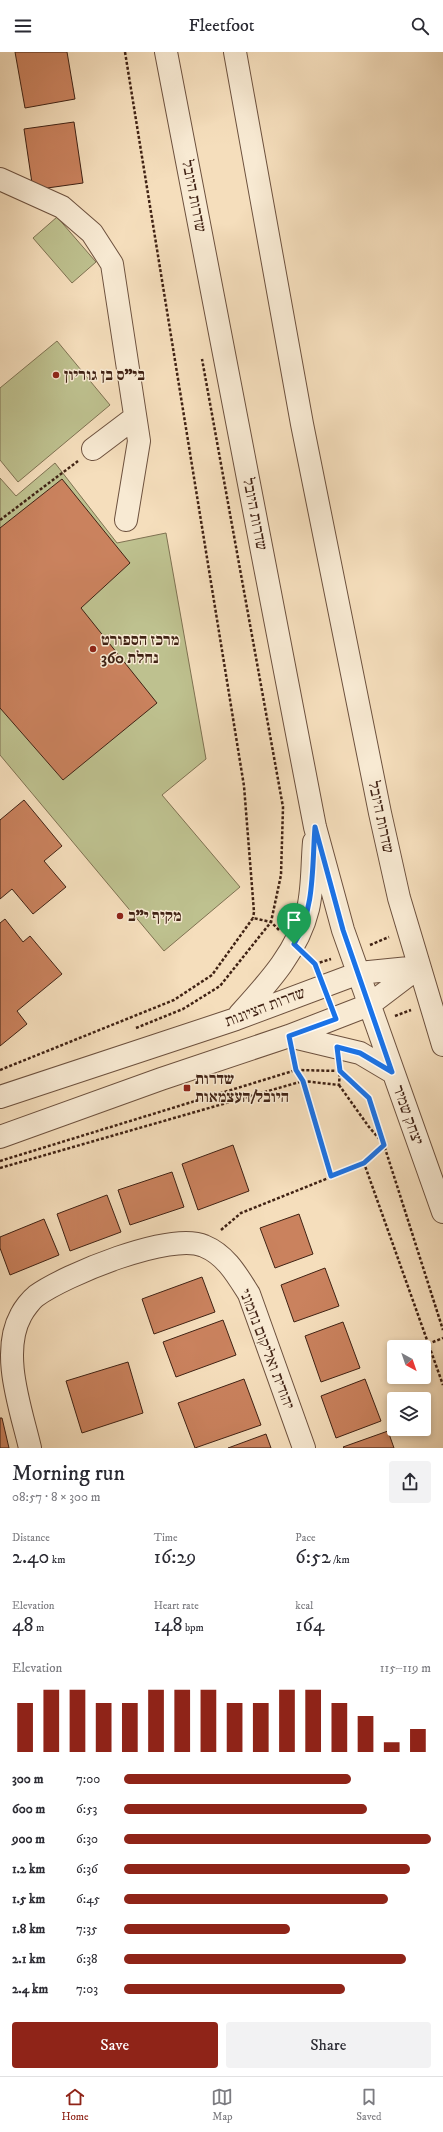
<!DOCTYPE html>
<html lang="en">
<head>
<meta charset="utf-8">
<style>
  :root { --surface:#fff; --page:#f2f2f3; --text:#2b2b33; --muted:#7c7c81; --line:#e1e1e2; --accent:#8f2418 }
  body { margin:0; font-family:"IM FELL DW Pica","Frank Ruhl Libre",serif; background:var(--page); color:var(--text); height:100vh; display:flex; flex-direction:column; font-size:15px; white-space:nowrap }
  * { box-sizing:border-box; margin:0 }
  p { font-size:13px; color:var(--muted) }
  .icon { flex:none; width:22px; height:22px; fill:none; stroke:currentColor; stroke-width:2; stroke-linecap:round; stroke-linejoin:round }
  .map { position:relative; height:1396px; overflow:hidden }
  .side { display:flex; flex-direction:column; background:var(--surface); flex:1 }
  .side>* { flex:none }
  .needle { width:26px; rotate:140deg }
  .fabs { position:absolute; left:387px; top:1288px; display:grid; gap:8px }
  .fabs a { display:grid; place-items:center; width:44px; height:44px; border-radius:4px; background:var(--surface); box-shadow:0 2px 6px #0003; font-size:20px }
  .pin { position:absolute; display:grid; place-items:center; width:34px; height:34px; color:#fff; margin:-41px -17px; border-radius:50% 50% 50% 0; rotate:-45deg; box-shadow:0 0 4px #0007 }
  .pin .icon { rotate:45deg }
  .round { display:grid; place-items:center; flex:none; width:42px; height:42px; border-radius:4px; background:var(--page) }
  .overview { display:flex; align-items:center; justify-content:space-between; height:68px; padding:0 12px }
  h1 { font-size:22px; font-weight:600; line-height:30px }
  .metrics { display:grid; grid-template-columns:repeat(3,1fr); gap:6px; height:68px; padding:4px 12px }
  .metrics div { display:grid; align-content:center }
  .metrics b { font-size:20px; font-weight:600 }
  .metrics small { font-size:11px; font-weight:400 }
  .metrics p { font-size:11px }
  .chart { height:112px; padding:8px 12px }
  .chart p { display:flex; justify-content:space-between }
  .chart svg { width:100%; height:72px; margin-top:4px; stroke:var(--accent); stroke-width:6 }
  .primary-button { display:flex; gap:8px; margin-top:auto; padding:8px 12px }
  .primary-button a { flex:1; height:46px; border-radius:4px; background:var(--accent); color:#fff; font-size:16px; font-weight:600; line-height:46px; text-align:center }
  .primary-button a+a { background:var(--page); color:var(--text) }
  ul { padding:0 12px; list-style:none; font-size:13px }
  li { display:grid; grid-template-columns:64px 48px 1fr; align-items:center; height:30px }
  li i { height:10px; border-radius:5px; background:var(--accent) }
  header { display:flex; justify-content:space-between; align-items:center; height:52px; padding:0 12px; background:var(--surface); font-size:18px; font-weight:600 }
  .tab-bar { display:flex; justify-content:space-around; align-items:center; height:56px; border-top:1px solid var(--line); background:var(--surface); font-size:11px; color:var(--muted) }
  .tab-bar a { display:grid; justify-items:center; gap:2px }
  .tab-bar .on { color:var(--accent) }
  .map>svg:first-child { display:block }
  .green { fill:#bec18f; stroke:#7f7252 }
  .building { fill:#ca825e; stroke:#402214 }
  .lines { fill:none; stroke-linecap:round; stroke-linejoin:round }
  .minor-casing { stroke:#6d513e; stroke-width:24 }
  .path { stroke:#402214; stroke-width:2.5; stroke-dasharray:3 2; stroke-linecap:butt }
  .minor { stroke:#f8ead3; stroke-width:22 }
  .route-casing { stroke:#fff; stroke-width:8 }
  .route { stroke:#1a73e8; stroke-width:5 }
  .poi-dot { fill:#8f2418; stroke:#f8ead3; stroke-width:1.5 }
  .labels { text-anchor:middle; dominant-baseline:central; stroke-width:3; stroke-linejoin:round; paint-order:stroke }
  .street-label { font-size:16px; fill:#402214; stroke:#f8ead3 }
  .poi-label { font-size:16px; font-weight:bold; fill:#402214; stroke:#f8ead3; text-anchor:start }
</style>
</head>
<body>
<header><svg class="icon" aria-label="menu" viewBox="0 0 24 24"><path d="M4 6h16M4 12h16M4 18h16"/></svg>Fleetfoot<svg class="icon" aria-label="search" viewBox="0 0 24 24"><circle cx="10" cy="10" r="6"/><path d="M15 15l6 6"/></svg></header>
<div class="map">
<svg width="443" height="1396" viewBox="0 0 443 1396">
  <rect width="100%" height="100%" fill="#f5debc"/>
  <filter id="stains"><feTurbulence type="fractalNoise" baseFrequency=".005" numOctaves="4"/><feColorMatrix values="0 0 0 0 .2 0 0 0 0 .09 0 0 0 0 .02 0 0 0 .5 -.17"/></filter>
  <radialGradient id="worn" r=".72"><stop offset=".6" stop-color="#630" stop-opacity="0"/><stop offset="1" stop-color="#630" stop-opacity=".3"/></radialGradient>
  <path class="green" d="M 57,165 L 96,210 L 72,231 L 33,186 Z
    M 57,289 L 110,353 L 18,430 L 0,408 L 0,336 Z
    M 55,411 L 117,491 L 166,481 L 206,707 L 162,743 L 240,835 L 164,899 L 0,703 L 0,426 L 16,444 Z"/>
  <path class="building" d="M 15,0 L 67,0 L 75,47 L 25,56 Z
    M 74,70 L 83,131 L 33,138 L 24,77 Z
    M 62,427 L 130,511 L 81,556 L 157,651 L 63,728 L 0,656 L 0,476 Z
    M 24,748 L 62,794 L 44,809 L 66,835 L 33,862 L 12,837 L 0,847 L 0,768 Z
    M 5,867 L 23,890 L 30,884 L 62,922 L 17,959 L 27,972 L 0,994 L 0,871 Z
    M 233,1093 L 249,1139 L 198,1158 L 182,1112 Z
    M 172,1120 L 184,1155 L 130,1173 L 118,1138 Z
    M 107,1143 L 121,1180 L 70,1199 L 57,1162 Z
    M 299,1162 L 313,1202 L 275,1216 L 260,1176 Z
    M 44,1167 L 59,1203 L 10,1223 L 0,1196 L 0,1185 Z
    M 325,1216 L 339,1254 L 294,1270 L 281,1233 Z
    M 202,1225 L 215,1260 L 154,1282 L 142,1247 Z
    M 223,1268 L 236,1303 L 176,1325 L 163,1290 Z
    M 343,1270 L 360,1316 L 321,1330 L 305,1284 Z
    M 128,1310 L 143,1361 L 82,1381 L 66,1329 Z
    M 244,1327 L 261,1373 L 195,1396 L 178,1351 Z
    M 365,1327 L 381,1369 L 336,1386 L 321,1344 Z
    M 0,1366 L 2,1366 L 9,1396 L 0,1396 Z
    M 388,1379 L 394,1396 L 344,1396 L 343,1395 Z
    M 266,1382 L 271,1396 L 228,1396 Z"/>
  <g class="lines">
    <defs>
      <path id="minor" d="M 166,0 L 315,775 L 343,878 L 443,1160
        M 235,0 L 302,372 L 380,761 L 399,846 L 443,993
        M 0,127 L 62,155 L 92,181 L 112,212 L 139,389 L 126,468
        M 93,397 L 134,366
        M 239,963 C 267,932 298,899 308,857 C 313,836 312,812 314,790
        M 289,984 L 360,1001 L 392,1020
        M 0,1045 L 236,967 L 359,921 L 419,915
        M 0,1085 L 161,1027 L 289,984 L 369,953 L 419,915
        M 30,1396 C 21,1357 0,1301 21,1263 C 24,1257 31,1248 36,1244 C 65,1223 171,1179 204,1194 C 226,1203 237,1223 249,1242 L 304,1396"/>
    </defs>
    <use href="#minor" class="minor-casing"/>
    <path class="path" d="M 125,0 L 244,734 L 254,860 L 253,866
      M 0,468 L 78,409
      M 370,893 L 389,885
      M 309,906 L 317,916
      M 315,912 L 331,907
      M 395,964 L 411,958
      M 136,976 L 183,957 L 220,934 L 271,870 L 281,823 L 283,755 L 202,307
      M 0,1018 L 174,948 L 212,923 L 253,866 L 271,870 L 279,878
      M 339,1033 L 369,1075 L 383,1091
      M 0,1109 L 296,1018 L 340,1019 L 369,1046 L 443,1278
      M 364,1111 L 384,1093
      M 0,1116 L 303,1029 L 339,1033 L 340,1017
      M 331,1125 L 364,1111 L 443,1333
      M 221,1178 L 241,1161 L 331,1125 L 303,1029 L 296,1018 L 293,1006
      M 428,1292 L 443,1286"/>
    <use href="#minor" class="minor"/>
  </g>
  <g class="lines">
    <defs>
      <path id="route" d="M 315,775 L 343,878 L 392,1020 L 360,1001 L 337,995 L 340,1019 L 369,1046 L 384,1093 L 364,1111 L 331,1124 L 303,1029 L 296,1018 L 289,984 L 336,967 L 315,912 L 294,892 C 315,858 312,814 315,775 Z"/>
    </defs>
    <use href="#route" class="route-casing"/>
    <use href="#route" class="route"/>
  </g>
  <g class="poi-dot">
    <circle cx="56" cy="323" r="4"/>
    <circle cx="93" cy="597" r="4"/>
    <circle cx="120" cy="864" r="4"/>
    <rect x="183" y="1032" width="8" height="8" rx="2"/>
  </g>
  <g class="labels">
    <g class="street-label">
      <text transform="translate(194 144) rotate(79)">שדרות היובל</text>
      <text transform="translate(255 462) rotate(79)">שדרות היובל</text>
      <text transform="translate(381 765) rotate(78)">שדרות היובל</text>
      <text transform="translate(265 955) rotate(-21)">שדרות הציונות</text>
      <text transform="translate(408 1063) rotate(70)">יצחק שמיר</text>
      <text transform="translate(267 1297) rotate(69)">יהודית ואליקום נחמוני</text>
    </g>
    <g class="poi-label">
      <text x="64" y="323">בי"ס בן גוריון</text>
      <text x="101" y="588">מרכז הספורט<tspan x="101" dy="18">360 נחלת</tspan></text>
      <text x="128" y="864">מקיף י"ב</text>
      <text x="195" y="1027">שדרות<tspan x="195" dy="18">היובל/העצמאות</tspan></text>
    </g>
  </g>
  <rect width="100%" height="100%" filter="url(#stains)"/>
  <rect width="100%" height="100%" fill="url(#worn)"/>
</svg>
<div class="fabs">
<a><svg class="needle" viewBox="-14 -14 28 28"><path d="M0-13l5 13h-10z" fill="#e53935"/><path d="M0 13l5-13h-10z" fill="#7c7c81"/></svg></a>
<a><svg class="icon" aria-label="layers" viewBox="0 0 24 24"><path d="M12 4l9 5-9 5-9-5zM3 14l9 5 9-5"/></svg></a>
</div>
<div class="pin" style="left:294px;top:892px;background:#1e9e55"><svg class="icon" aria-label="arrive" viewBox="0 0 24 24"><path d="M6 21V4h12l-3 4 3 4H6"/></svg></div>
</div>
<section class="side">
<div class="overview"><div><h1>Morning run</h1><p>08:57 · 8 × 300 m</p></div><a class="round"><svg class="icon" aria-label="share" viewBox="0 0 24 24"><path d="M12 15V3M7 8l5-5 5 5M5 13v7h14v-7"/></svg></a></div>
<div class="metrics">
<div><p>Distance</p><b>2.40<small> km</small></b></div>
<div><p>Time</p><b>16:29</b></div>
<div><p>Pace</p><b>6:52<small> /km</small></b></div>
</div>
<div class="metrics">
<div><p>Elevation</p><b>48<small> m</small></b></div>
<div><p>Heart rate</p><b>148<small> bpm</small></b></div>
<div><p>kcal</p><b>164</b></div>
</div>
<div class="chart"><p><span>Elevation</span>115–119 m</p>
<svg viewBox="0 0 160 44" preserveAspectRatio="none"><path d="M5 44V14M15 44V6M25 44V6M35 44V14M45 44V14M55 44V6M65 44V6M75 44V6M85 44V14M95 44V14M105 44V6M115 44V6M125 44V14M135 44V22M145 44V38M155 44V30"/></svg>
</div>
<ul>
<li><b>300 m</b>7:00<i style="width:74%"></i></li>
<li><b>600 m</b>6:53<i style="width:79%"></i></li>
<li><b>900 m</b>6:30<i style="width:100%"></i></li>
<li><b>1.2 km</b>6:36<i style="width:93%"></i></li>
<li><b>1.5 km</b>6:45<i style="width:86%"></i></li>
<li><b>1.8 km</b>7:35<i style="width:54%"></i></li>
<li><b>2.1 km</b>6:38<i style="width:92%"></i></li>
<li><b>2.4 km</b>7:03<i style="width:72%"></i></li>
</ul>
<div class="primary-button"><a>Save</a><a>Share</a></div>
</section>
<nav class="tab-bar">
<a class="on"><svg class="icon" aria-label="home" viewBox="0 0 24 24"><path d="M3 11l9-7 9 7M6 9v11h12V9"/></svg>Home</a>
<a><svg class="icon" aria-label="map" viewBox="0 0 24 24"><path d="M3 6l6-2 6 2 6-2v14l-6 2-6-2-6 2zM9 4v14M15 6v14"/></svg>Map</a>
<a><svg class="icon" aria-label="saved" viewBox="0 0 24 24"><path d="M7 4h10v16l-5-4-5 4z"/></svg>Saved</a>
</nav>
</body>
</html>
